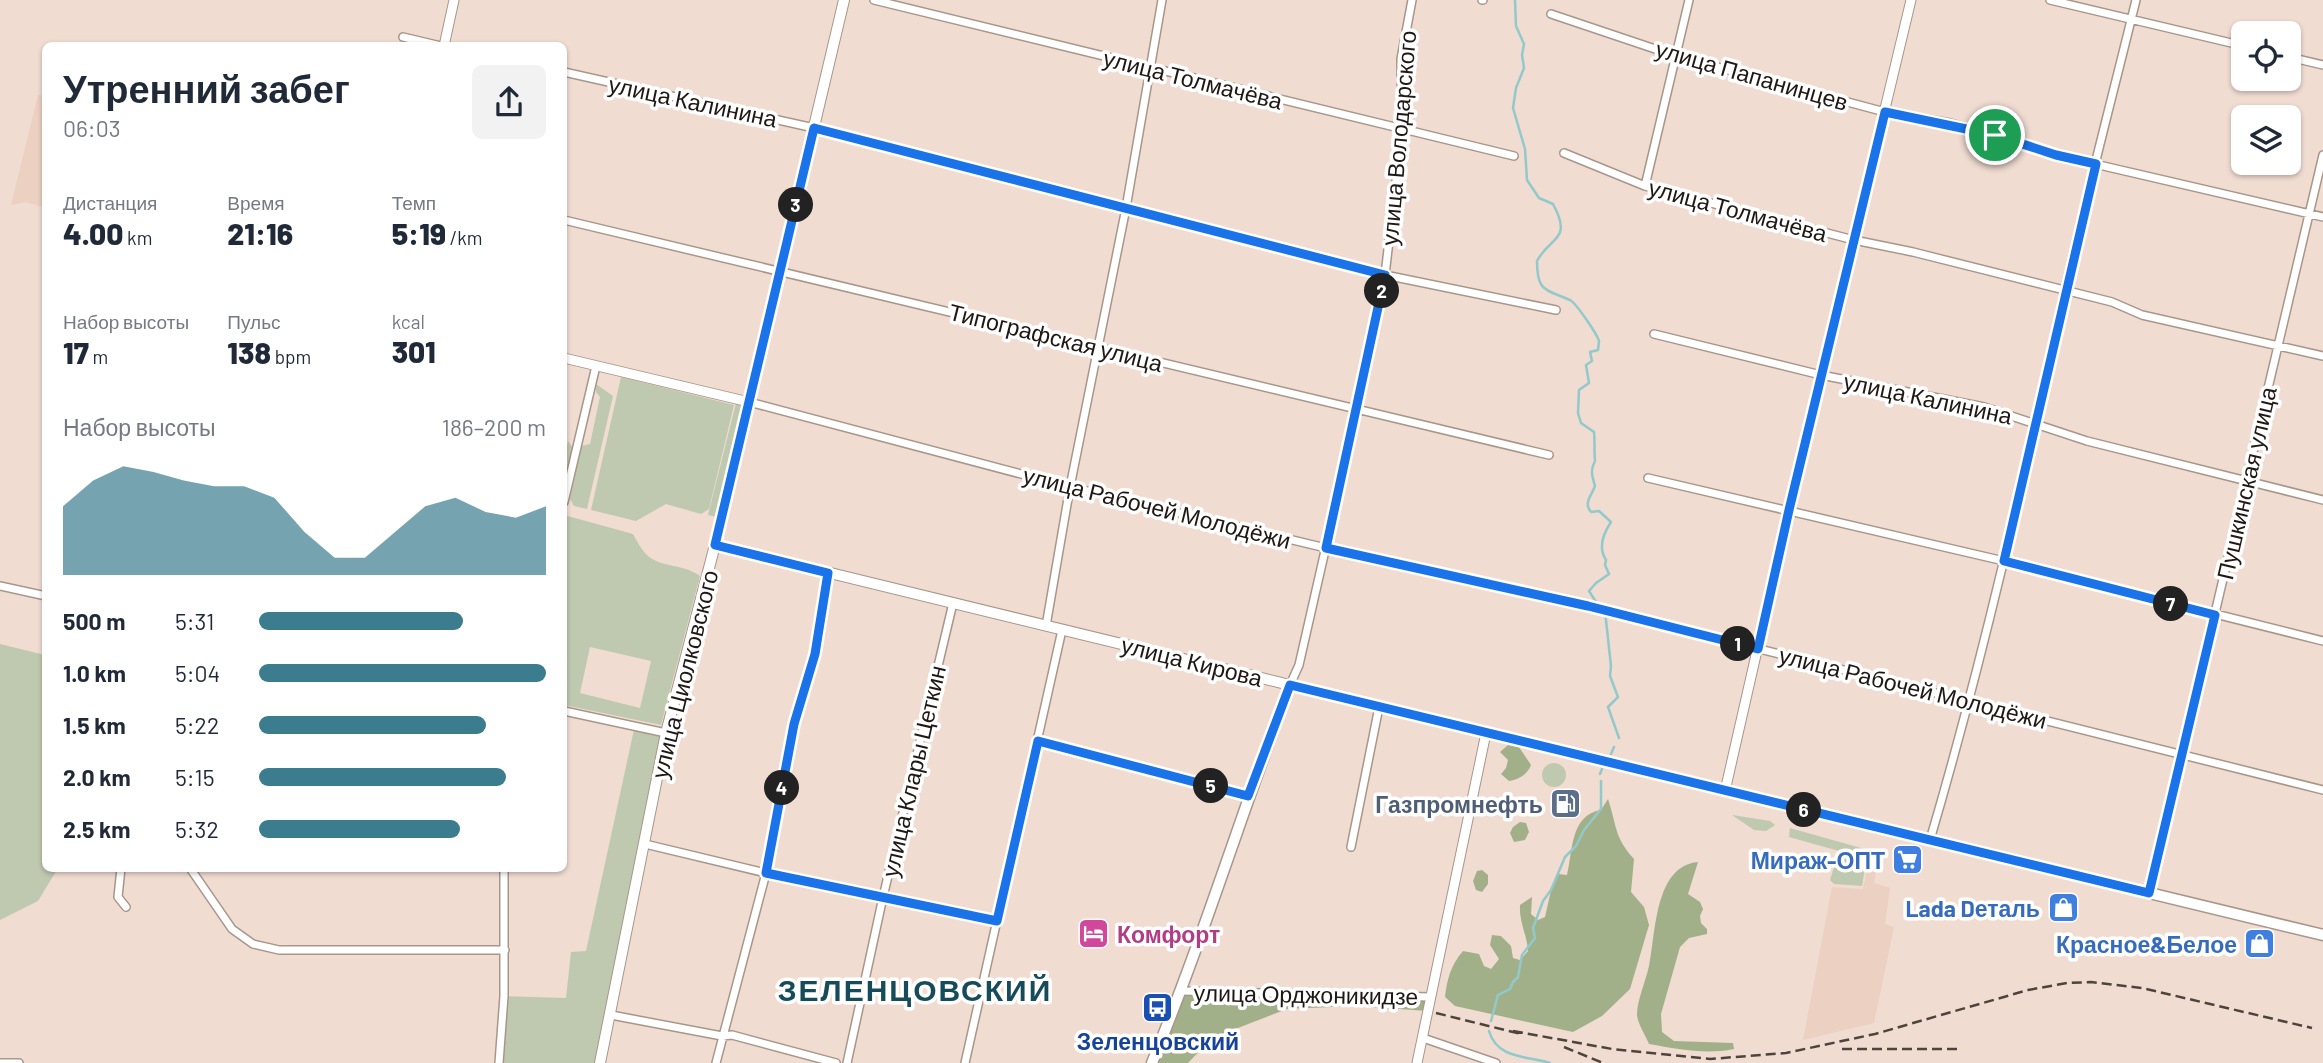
<!DOCTYPE html>
<html lang="ru">
<head>
<meta charset="utf-8">
<style>
  :root { --surface:#fff; --page:#f2f2f3; --text:#1f2937; --muted:#747a83; --accent:#3b7d8f }
  body { margin:0; font-family:Barlow,sans-serif; background:var(--page); color:var(--text); height:100vh; display:flex; flex-direction:column; font-size:26px; white-space:nowrap }
  * { box-sizing:border-box; margin:0 }
  p { font-size:23px; color:var(--muted) }
  .icon { flex:none; width:38px; height:38px; fill:none; stroke:currentColor; stroke-width:2; stroke-linecap:round; stroke-linejoin:round }
  .map { position:relative; flex:1; overflow:hidden }
  .side { position:absolute; left:42px; top:42px; width:525px; height:830px; display:flex; flex-direction:column; background:var(--surface); border-radius:10px; box-shadow:0 2px 5px #0004 }
  .side>* { flex:none }
  .controls { position:absolute; left:2231px; top:21px; display:grid; gap:14px }
  .controls a { display:grid; place-items:center; width:70px; height:70px; border-radius:10px; background:var(--surface); box-shadow:0 2px 5px #0004; font-size:35px }
  .pin { position:absolute; display:grid; place-items:center; width:60px; height:60px; color:#fff; margin:-30px; border:4px solid #fff; border-radius:50%; box-shadow:0 2px 7px #0007 }
  .km { position:absolute; width:35px; height:35px; margin:-18px; border-radius:50%; background:#222; color:#fff; font-size:19px; line-height:35px; text-align:center }
  .round { display:grid; place-items:center; flex:none; width:74px; height:74px; border-radius:10px; background:var(--page) }
  .overview { display:flex; align-items:center; justify-content:space-between; height:119px; padding:0 21px }
  h1 { font-size:38px; font-weight:800; line-height:52px }
  .stats { display:grid; grid-template-columns:repeat(3,1fr); gap:10px; height:119px; padding:7px 21px }
  .stats div { display:grid; align-content:center }
  .stats b { font-size:30px; font-weight:800 }
  .stats small { font-size:19px; font-weight:400 }
  .stats p { font-size:19px }
  .chart { height:196px; padding:14px 21px }
  .chart p { display:flex; justify-content:space-between }
  .chart svg { width:100%; height:126px; margin-top:7px; fill:var(--accent); opacity:.7 }
  ul { padding:0 21px; list-style:none; font-size:23px }
  li { display:grid; grid-template-columns:112px 84px 1fr; align-items:center; height:52px }
  li i { height:18px; border-radius:9px; background:var(--accent) }
  .map>svg:first-child { display:block }
  .built { fill:#ecd0c1 }
  .green { fill:#bfc9b0; fill-rule:evenodd }
  .forest { fill:#a1b089 }
  .lines { fill:none; stroke-linecap:round; stroke-linejoin:round }
  .stream { stroke:#92c9ca; stroke-width:2.5 }
  .minor-casing { stroke:#a9968b; stroke-width:10 }
  .tertiary-casing { stroke:#a9968b; stroke-width:11 }
  .secondary-casing { stroke:#a9968b; stroke-width:12 }
  .primary-casing { stroke:#a9968b; stroke-width:13 }
  .minor { stroke:#fff; stroke-width:7 }
  .tertiary { stroke:#fff; stroke-width:9 }
  .secondary { stroke:#fff; stroke-width:10 }
  .primary { stroke:#fff; stroke-width:10 }
  .rail { stroke:#4e443e; stroke-width:2.5; stroke-dasharray:10 5; stroke-linecap:butt }
  .route-casing { stroke:#fff; stroke-width:14 }
  .route { stroke:#1a73e8; stroke-width:9 }
  .labels { text-anchor:middle; dominant-baseline:central; stroke-width:7; stroke-linejoin:round; paint-order:stroke }
  .street-label { font-size:23px; fill:#1f1814; stroke:#fff }
  .service-label { font-size:23px; font-weight:bold; fill:#4e5e75; stroke:#fff; text-anchor:end }
  .shop-label { font-size:23px; font-weight:bold; fill:#366cbe; stroke:#fff; text-anchor:end }
  .hotel-label { font-size:23px; font-weight:bold; fill:#b23c85; stroke:#fff; text-anchor:start }
  .transit-label { font-size:23px; font-weight:bold; fill:#164399; stroke:#fff }
  .district-label { font-size:30px; font-weight:bold; letter-spacing:2px; fill:#164c5a; stroke:#fff }
</style>
</head>
<body>
<div class="map">
<svg width="2323" height="1063" viewBox="0 0 2323 1063">
  <rect width="100%" height="100%" fill="#f0dcd1"/>
  <path class="built" d="M 38,95 L 45,96 L 45,208 L 26,202 L 11,205 Z
    M 1871,850 L 1880,852 L 1874,883 L 1890,888 L 1885,924 L 1894,927 L 1874,1023 L 1803,1040 L 1832,887 L 1863,889 Z"/>
  <path class="green" d="M 621,377 L 734,405 L 709,509 L 701,514 L 666,504 L 636,521 L 591,510 Z
    M 596,384 L 613,396 L 587,509 L 574,506 L 570,499 L 581,446 L 590,444 L 600,397 L 596,392 Z
    M 737,399 L 749,402 L 721,518 L 708,515 Z
    M 568,441 L 573,448 L 564,490 L 564,459 Z
    M 564,515 L 633,534 C 637,541 641,549 646,554 C 659,568 682,563 700,576 L 661,725 L 564,705 ZM 590,647 L 651,661 L 640,708 L 580,693 Z
    M 0,644 L 45,655 L 46,868 L 58,868 L 38,901 L 0,920 Z
    M 635,725 L 666,733 L 600,1063 L 499,1063 L 504,996 L 566,998 L 571,952 L 586,951 Z
    M1542 775a12 12 0 1 1 24 0a12 12 0 1 1-24 0Z
    M 1732,815 L 1770,821 L 1775,825 L 1766,831 L 1754,830 Z
    M 1790,828 L 1868,850 L 1862,886 L 1834,884 L 1830,880 L 1839,851 L 1789,837 Z"/>
  <path class="forest" d="M 1508,745 L 1519,747 L 1531,765 C 1527,775 1519,779 1509,781 L 1501,774 L 1506,768 L 1508,760 L 1500,752 Z
    M 1608,799 C 1617,826 1614,837 1634,859 L 1631,892 L 1644,907 L 1649,925 L 1630,989 L 1602,1016 L 1573,1032 L 1455,1006 L 1445,997 C 1447,979 1451,965 1463,951 L 1479,954 L 1484,966 L 1491,969 L 1499,959 L 1490,945 L 1492,935 L 1501,936 L 1511,946 L 1513,958 L 1520,960 L 1528,951 C 1527,935 1519,922 1520,905 L 1532,897 L 1531,914 L 1538,920 L 1545,917 L 1552,886 L 1558,874 L 1567,875 C 1573,851 1570,815 1601,810 Z
    M 1520,822 L 1526,823 L 1529,832 L 1525,840 L 1514,842 L 1510,833 L 1513,827 Z
    M 1698,862 L 1688,894 L 1700,902 L 1703,909 L 1700,916 L 1701,923 L 1707,929 L 1707,934 L 1689,938 L 1680,947 L 1661,1014 L 1662,1032 L 1674,1041 L 1733,1043 L 1734,1049 C 1705,1055 1678,1049 1649,1044 C 1646,1036 1637,1023 1637,1014 C 1637,1001 1646,980 1649,966 C 1656,934 1654,866 1698,862 Z
    M 1482,870 L 1488,875 L 1488,884 L 1482,892 L 1476,890 L 1473,881 L 1477,871 Z
    M 1182,991 L 1430,997 L 1428,1011 L 1355,1006 L 1287,1009 L 1212,1038 L 1188,1063 L 1152,1063 Z"/>
  <g class="lines">
    <path class="stream" d="M 1515,0 L 1516,26 L 1524,44 L 1522,55 L 1524,68 L 1516,88 L 1513,108 L 1525,149 L 1527,180 L 1539,198 L 1553,204 C 1573,241 1550,236 1537,261 C 1537,292 1545,289 1570,300 C 1576,303 1597,334 1599,341 L 1598,350 L 1590,352 L 1592,361 L 1586,365 L 1589,383 L 1579,390 L 1578,413 L 1581,423 L 1594,432 C 1595,442 1594,451 1595,461 C 1590,470 1592,476 1595,486 C 1592,495 1583,503 1591,512 L 1599,511 L 1611,522 C 1603,534 1598,548 1606,560 L 1605,565 L 1609,574 L 1596,583 L 1589,591 L 1598,605
      M 1605,611 L 1611,666 L 1610,676 L 1618,697 L 1608,707 L 1619,738
      M 1611,754 L 1614,747
      M 1600,774 L 1602,769
      M 1491,1021 L 1498,995 L 1510,989 L 1513,982 L 1518,977 L 1522,955 L 1535,938 L 1533,928 L 1543,901 L 1551,890 L 1565,857 L 1576,846 L 1584,830 L 1601,809 L 1601,781
      M 1489,1031 C 1497,1059 1527,1056 1550,1063"/>
    <defs>
      <path id="minor" d="M 874,0 L 1514,156
        M 1482,0 L 1483,0
        M 2050,0 L 2244,46
        M 1551,14 L 1676,56 L 1885,112 L 1950,123 L 1995,135 L 2056,155 L 2323,217
        M 403,37 L 441,46
        M 2289,57 L 2323,65
        M 564,72 L 814,128 L 1385,275 L 1556,310
        M 1564,153 L 1645,186 L 1854,240 L 1913,252 L 2112,302 L 2142,315 L 2323,356
        M 1645,186 L 1689,0
        M 564,220 L 1549,455
        M 1654,334 L 1821,375 L 1984,407 L 2087,441 L 2323,500
        M 749,402 L 1070,487 L 1326,548 L 1588,606 L 2323,790
        M 1648,478 L 2004,561 L 2323,641
        M 564,502 L 596,366
        M 0,586 L 46,596
        M 1046,626 L 1070,487 L 1126,208 L 1162,0
        M 1290,685 L 1299,665 L 1357,410 L 1385,275 L 1402,130 L 1401,59 L 1412,0
        M 564,711 L 666,733
        M 1038,741 L 1248,796
        M 1930,840 C 1983,660 2024,477 2064,294 C 2086,196 2112,98 2136,0
        M 645,844 L 766,873 L 997,921
        M 1351,847 L 1379,707
        M 121,868 L 118,897 L 126,907
        M 190,868 L 232,929 L 253,944 L 279,950 L 505,950
        M 2149,893 L 2323,155
        M 1182,991 L 1430,997
        M 611,1015 L 722,1036 L 732,1035 L 836,1063
        M 1423,1038 L 1496,1063
        M 0,1063 L 19,1063
        M 499,1063 L 504,996 L 504,868
        M 716,1063 L 766,873 L 794,725 L 815,654 L 828,573
        M 847,1063 L 883,897 L 953,603
        M 965,1063 L 1062,630"/>
      <path id="tertiary" d="M 444,46 L 454,0
        M 564,358 L 749,402
        M 1725,791 L 1789,510 L 1911,0
        M 1417,1063 L 1486,733"/>
      <path id="secondary" d="M 715,545 L 1290,685
        M 600,1063 L 666,733 L 715,545 L 844,0"/>
      <path id="primary" d="M 1152,1063 C 1203,939 1242,811 1290,685 L 2323,935"/>
    </defs>
    <use href="#minor" class="minor-casing"/>
    <use href="#tertiary" class="tertiary-casing"/>
    <use href="#secondary" class="secondary-casing"/>
    <use href="#primary" class="primary-casing"/>
    <use href="#minor" class="minor"/>
    <use href="#tertiary" class="tertiary"/>
    <use href="#secondary" class="secondary"/>
    <use href="#primary" class="primary"/>
    <path class="rail" d="M 1436,1013 L 1521,1034
      M 1513,1031 L 1612,1049 L 1710,1059 L 1786,1053 L 1875,1034 L 2028,990 L 2067,983 L 2091,982 L 2142,988 L 2312,1028
      M 1564,1047 L 1603,1063
      M 1842,1049 L 1958,1049"/>
  </g>
  <g class="lines">
    <defs>
      <path id="route" d="M 1885,112 L 1995,135 L 2056,155 L 2096,164 L 2004,561 L 2215,615 L 2149,893 L 1290,685 L 1248,796 L 1038,741 L 997,921 L 766,873 L 794,724 L 815,654 L 828,573 L 715,545 L 814,128 L 1385,275 L 1326,548 L 1588,606 L 1758,649 L 1789,510 Z"/>
    </defs>
    <use href="#route" class="route-casing"/>
    <use href="#route" class="route"/>
  </g>
  <defs>
    <symbol id="fuel-square" viewBox="-11 -11 22 22"><rect x="-9" y="-9" width="18" height="18" rx="4" fill="#5c6f8a" stroke="#fff"/><path d="M-5.5-6h7V0h2V4h1.3V-2.5L3-4.5l.8-.8L6-3V5H2.5V1h-1V6h-7ZM-4.2-4.7v3.2H.2V-4.7Z" fill="#fff"/></symbol>
    <symbol id="supermarket-square" viewBox="-11 -11 22 22"><rect x="-9" y="-9" width="18" height="18" rx="4" fill="#3f7fe0" stroke="#fff"/><path d="M-6-5.5h2.5l.6 2H6L4.5 2H-2.5L-4.4-4H-6ZM-1.5 3.2a1.3 1.3 0 1 0 .1 0ZM3 3.2a1.3 1.3 0 1 0 .1 0Z" fill="#fff"/></symbol>
    <symbol id="shop-square" viewBox="-11 -11 22 22"><rect x="-9" y="-9" width="18" height="18" rx="4" fill="#3f7fe0" stroke="#fff"/><path d="M-5-2.5h2.3a2.7 3.5 0 0 1 5.4 0H5L5.5 6h-11ZM-1.5-2.5h3a1.5 2.3 0 0 0-3 0Z" fill="#fff"/></symbol>
    <symbol id="hotel-square" viewBox="-11 -11 22 22"><rect x="-9" y="-9" width="18" height="18" rx="4" fill="#d1479c" stroke="#fff"/><path d="M-6-4.5h1.5V1H6V5H4.5V3h-9V5H-6ZM-4 0a1.8 1.8 0 1 1 3.6 0ZM.5 0V-2.5h3Q6-2.5 6 0Z" fill="#fff"/></symbol>
    <symbol id="bus-square" viewBox="-11 -11 22 22"><rect x="-9" y="-9" width="18" height="18" rx="4" fill="#1a4fb4" stroke="#fff"/><path d="M-5-6H5V4H4V6H2V4H-2V6H-4V4H-5ZM-3.5-4V0h7V-4ZM-3.5 1.2v1.5H-2V1.2ZM2 1.2v1.5H3.5V1.2Z" fill="#fff"/></symbol>
  </defs>
  <g fill-rule="evenodd">
    <use href="#fuel-square" x="1548" y="786" width="35" height="35"/>
    <use href="#supermarket-square" x="1890" y="842" width="35" height="35"/>
    <use href="#shop-square" x="2046" y="890" width="35" height="35"/>
    <use href="#hotel-square" x="1076" y="916" width="35" height="35"/>
    <use href="#shop-square" x="2242" y="926" width="35" height="35"/>
    <use href="#bus-square" x="1140" y="990" width="35" height="35"/>
  </g>
  <g class="labels">
    <g class="street-label">
      <text transform="translate(1752 75) rotate(16)">улица Папанинцев</text>
      <text transform="translate(1193 79) rotate(14)">улица Толмачёва</text>
      <text transform="translate(693 101) rotate(12)">улица Калинина</text>
      <text transform="translate(1398 138) rotate(-85)">улица Володарского</text>
      <text transform="translate(1738 210) rotate(15)">улица Толмачёва</text>
      <text transform="translate(1056 337) rotate(14)">Типографская улица</text>
      <text transform="translate(1928 398) rotate(12)">улица Калинина</text>
      <text transform="translate(2246 483) rotate(-77)">Пушкинская улица</text>
      <text transform="translate(1157 507) rotate(14)">улица Рабочей Молодёжи</text>
      <text transform="translate(1192 661) rotate(14)">улица Кирова</text>
      <text transform="translate(684 674) rotate(-76)">улица Циолковского</text>
      <text transform="translate(1913 687) rotate(14)">улица Рабочей Молодёжи</text>
      <text transform="translate(913 771) rotate(-77)">улица Клары Цеткин</text>
      <text transform="translate(1306 994) rotate(1)">улица Орджоникидзе</text>
    </g>
    <g class="service-label">
      <text x="1543" y="804">Газпромнефть</text>
    </g>
    <g class="shop-label">
      <text x="1885" y="860">Мираж-ОПТ</text>
      <text x="2040" y="908">Lada Dеталь</text>
      <text x="2237" y="944">Красное&amp;Белое</text>
    </g>
    <g class="hotel-label">
      <text x="1117" y="934">Комфорт</text>
    </g>
    <g class="transit-label">
      <text x="1158" y="1041">Зеленцовский</text>
    </g>
    <g class="district-label">
      <text x="915" y="989">ЗЕЛЕНЦОВСКИЙ</text>
    </g>
  </g>
</svg>
<div class="controls">
<a><svg class="icon" aria-label="locate" viewBox="0 0 24 24"><circle cx="12" cy="12" r="6"/><path d="M12 2v4M12 18v4M2 12h4M18 12h4"/></svg></a>
<a><svg class="icon" aria-label="layers" viewBox="0 0 24 24"><path d="M12 4l9 5-9 5-9-5zM3 14l9 5 9-5"/></svg></a>
</div>
<div class="pin" style="left:1995px;top:135px;background:#1e9e55"><svg class="icon" aria-label="arrive" viewBox="0 0 24 24"><path d="M6 21V4h12l-3 4 3 4H6"/></svg></div>
<b class="km" style="left:1738px;top:644px">1</b>
<b class="km" style="left:1382px;top:291px">2</b>
<b class="km" style="left:796px;top:205px">3</b>
<b class="km" style="left:782px;top:788px">4</b>
<b class="km" style="left:1211px;top:786px">5</b>
<b class="km" style="left:1804px;top:810px">6</b>
<b class="km" style="left:2171px;top:604px">7</b>
<section class="side">
<div class="overview"><div><h1>Утренний забег</h1><p>06:03</p></div><a class="round"><svg class="icon" aria-label="share" viewBox="0 0 24 24"><path d="M12 15V3M7 8l5-5 5 5M5 13v7h14v-7"/></svg></a></div>
<div class="stats">
<div><p>Дистанция</p><b>4.00<small> km</small></b></div>
<div><p>Время</p><b>21:16</b></div>
<div><p>Темп</p><b>5:19<small> /km</small></b></div>
</div>
<div class="stats">
<div><p>Набор высоты</p><b>17<small> m</small></b></div>
<div><p>Пульс</p><b>138<small> bpm</small></b></div>
<div><p>kcal</p><b>301</b></div>
</div>
<div class="chart"><p><span>Набор высоты</span>186–200 m</p>
<svg viewBox="0 0 160 44" preserveAspectRatio="none"><path d="M0 44V20L10 11L20 6L30 8L40 11L50 13L60 13L70 17L80 29L90 38L100 38L110 29L120 20L130 17L140 22L150 24L160 20V44z"/></svg>
</div>
<ul>
<li><b>500 m</b>5:31<i style="width:71%"></i></li>
<li><b>1.0 km</b>5:04<i style="width:100%"></i></li>
<li><b>1.5 km</b>5:22<i style="width:79%"></i></li>
<li><b>2.0 km</b>5:15<i style="width:86%"></i></li>
<li><b>2.5 km</b>5:32<i style="width:70%"></i></li>
</ul>
</section>
</div>
</body>
</html>
